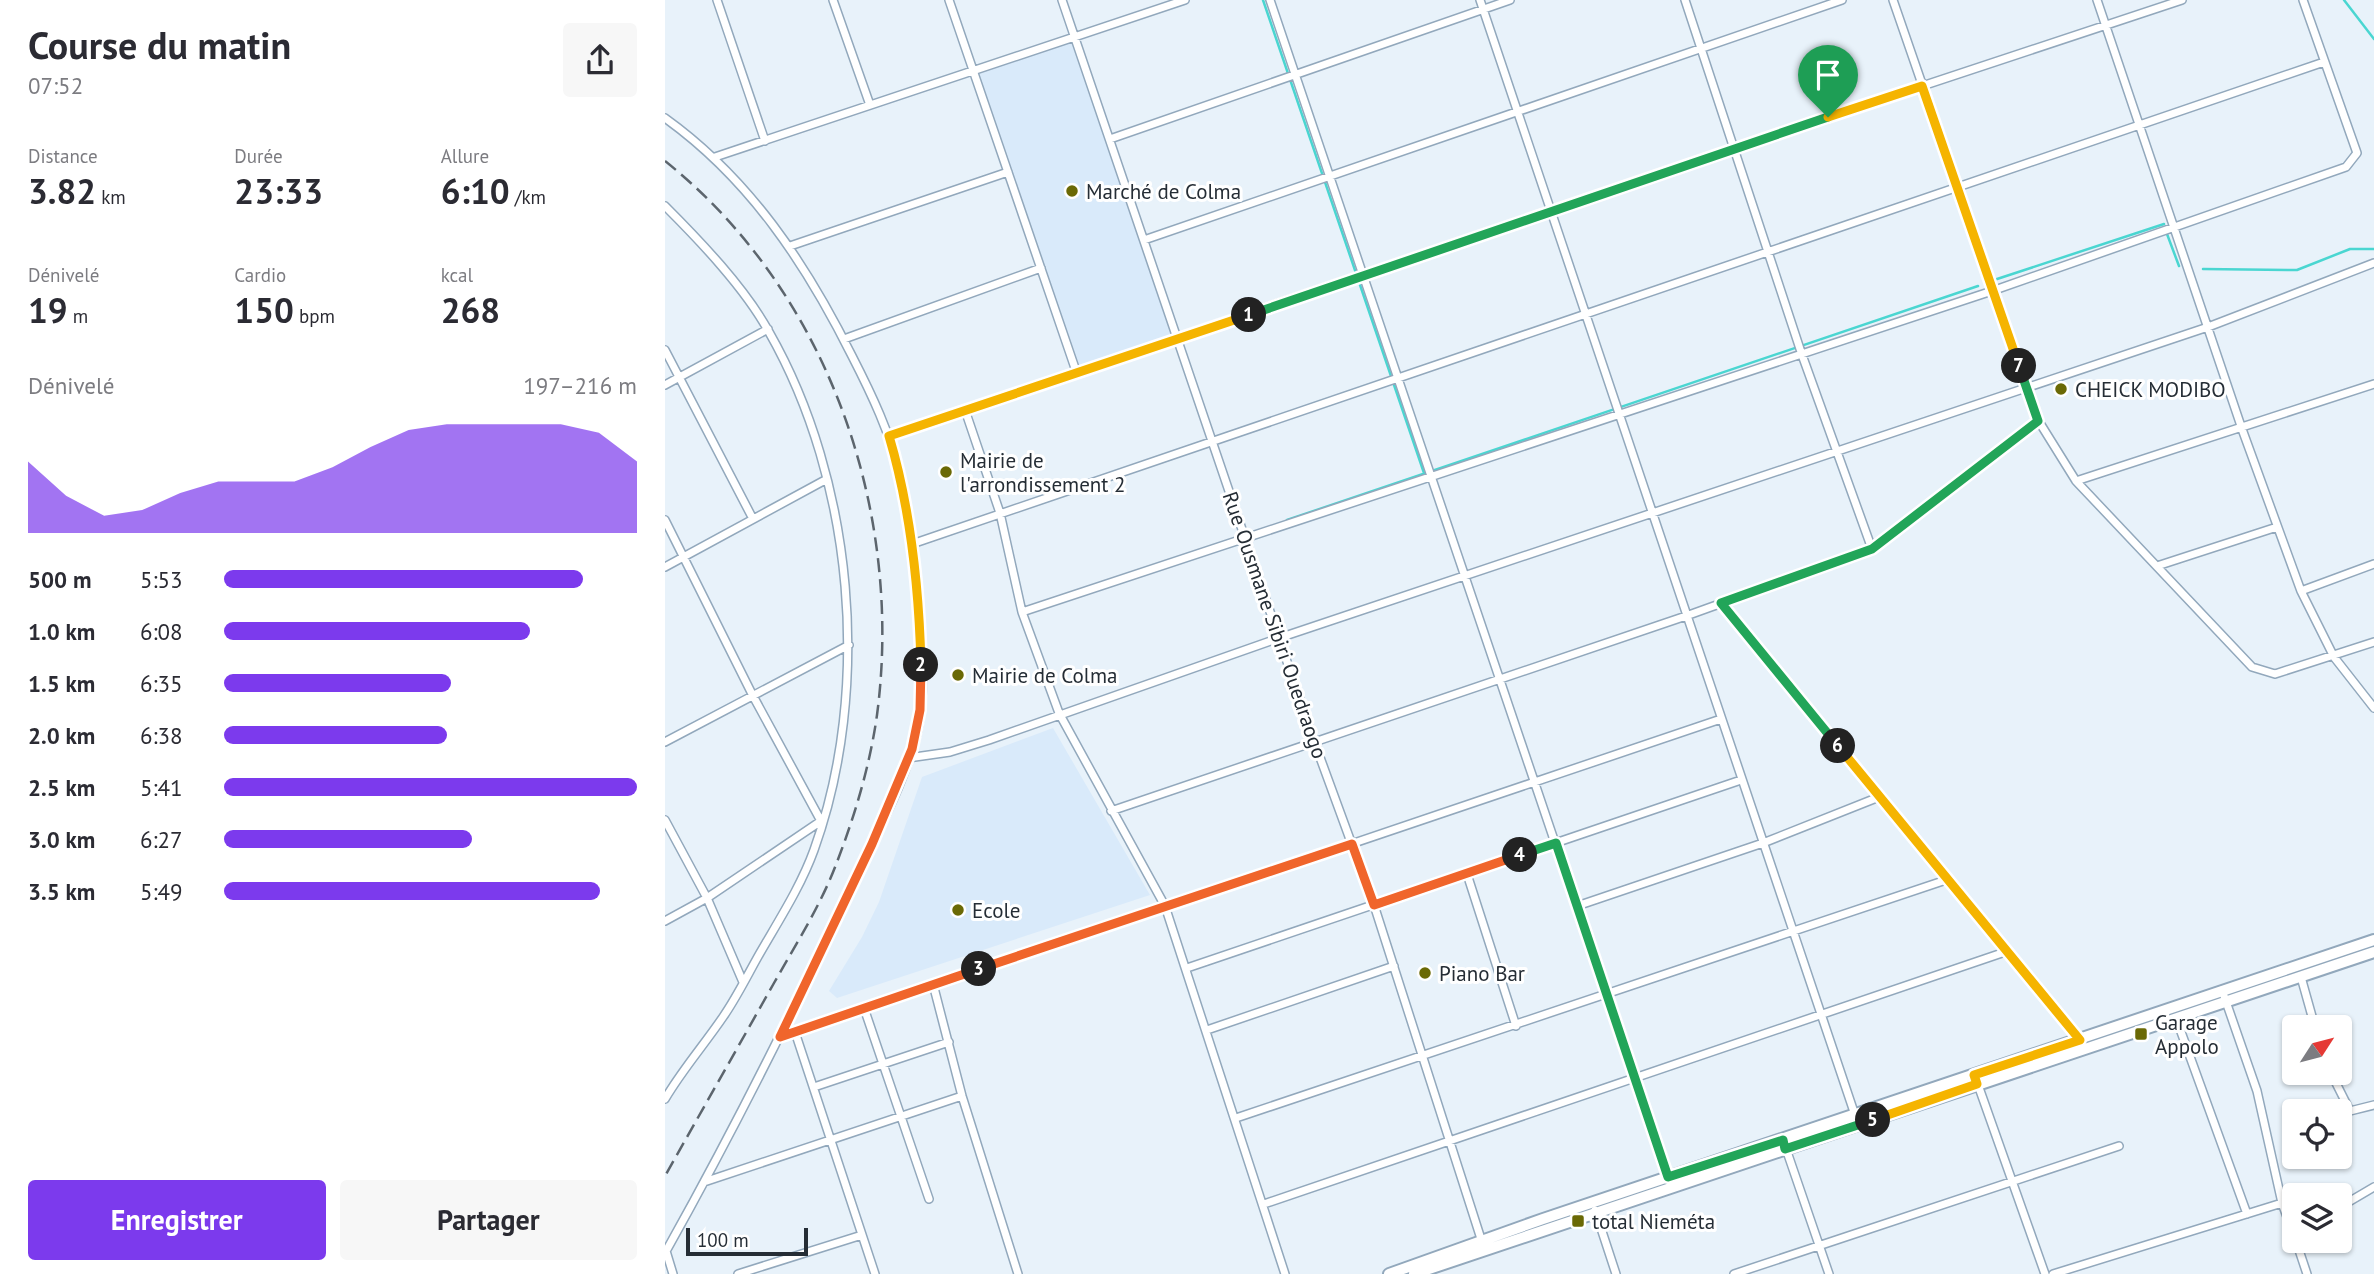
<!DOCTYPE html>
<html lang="fr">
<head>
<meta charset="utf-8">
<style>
  :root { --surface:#fff; --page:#f7f7f7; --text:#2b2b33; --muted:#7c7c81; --accent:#7c3aed }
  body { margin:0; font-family:"PT Sans",sans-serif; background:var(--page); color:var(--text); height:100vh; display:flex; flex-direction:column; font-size:26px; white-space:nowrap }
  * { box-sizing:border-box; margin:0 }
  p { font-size:23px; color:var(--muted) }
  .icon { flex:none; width:38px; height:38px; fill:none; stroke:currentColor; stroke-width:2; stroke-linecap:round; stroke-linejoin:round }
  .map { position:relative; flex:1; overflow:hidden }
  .sheet { display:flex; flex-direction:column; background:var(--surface); width:665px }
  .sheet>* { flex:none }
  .needle { width:46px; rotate:54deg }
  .controls { position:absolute; left:1617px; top:1015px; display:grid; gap:14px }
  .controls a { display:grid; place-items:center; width:70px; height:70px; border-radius:7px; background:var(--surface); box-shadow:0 2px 5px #0004; font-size:35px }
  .scale { position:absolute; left:21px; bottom:18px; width:122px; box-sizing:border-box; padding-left:7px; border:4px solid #252d35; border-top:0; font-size:19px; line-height:24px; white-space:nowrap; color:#252d35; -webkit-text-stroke:5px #fff; paint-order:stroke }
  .pin { position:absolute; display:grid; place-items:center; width:60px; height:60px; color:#fff; margin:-72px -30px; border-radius:50% 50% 50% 0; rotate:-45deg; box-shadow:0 0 7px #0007 }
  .pin .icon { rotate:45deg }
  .km { position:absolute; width:35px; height:35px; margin:-18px; border-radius:50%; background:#222; color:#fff; font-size:19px; line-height:35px; text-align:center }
  .round { display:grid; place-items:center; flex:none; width:74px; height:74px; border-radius:7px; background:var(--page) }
  .summary { display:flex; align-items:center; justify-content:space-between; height:119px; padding:0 28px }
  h1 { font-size:38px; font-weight:800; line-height:52px }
  .figures { display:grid; grid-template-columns:repeat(3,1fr); gap:10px; height:119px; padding:7px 28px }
  .figures div { display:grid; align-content:center }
  .figures b { font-size:35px; font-weight:800 }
  .figures small { font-size:19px; font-weight:400 }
  .figures p { font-size:19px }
  .chart { height:196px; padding:14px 28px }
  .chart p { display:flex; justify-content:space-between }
  .chart svg { width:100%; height:126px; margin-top:7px; fill:var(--accent); opacity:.7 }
  .cta { display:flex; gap:14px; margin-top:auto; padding:14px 28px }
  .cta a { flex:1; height:80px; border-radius:7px; background:var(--accent); color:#fff; font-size:28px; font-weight:800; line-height:80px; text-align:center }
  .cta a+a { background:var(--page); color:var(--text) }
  ul { padding:0 28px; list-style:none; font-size:23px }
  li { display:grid; grid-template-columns:112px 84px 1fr; align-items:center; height:52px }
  li i { height:18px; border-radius:9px; background:var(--accent) }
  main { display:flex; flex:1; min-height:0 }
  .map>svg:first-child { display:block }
  .built { fill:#d9eafa }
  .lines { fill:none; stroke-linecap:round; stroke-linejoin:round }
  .stream { stroke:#4ad6d1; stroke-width:2.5 }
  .minor-casing { stroke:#92a8bc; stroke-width:10 }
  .primary-casing { stroke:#92a8bc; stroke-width:14 }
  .minor { stroke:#fff; stroke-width:7 }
  .primary { stroke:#fff; stroke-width:10 }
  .rail { stroke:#5c656d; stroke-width:2.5; stroke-dasharray:14 7; stroke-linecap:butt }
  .split-1-casing { stroke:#fff; stroke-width:14 }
  .split-2-casing { stroke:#fff; stroke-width:14 }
  .split-3-casing { stroke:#fff; stroke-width:14 }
  .split-4-casing { stroke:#fff; stroke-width:14 }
  .split-5-casing { stroke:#fff; stroke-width:14 }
  .split-6-casing { stroke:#fff; stroke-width:14 }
  .split-7-casing { stroke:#fff; stroke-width:14 }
  .split-8-casing { stroke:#fff; stroke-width:14 }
  .split-1 { stroke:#22a559; stroke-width:9 }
  .split-2 { stroke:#f5b400; stroke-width:9 }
  .split-3 { stroke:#f0652b; stroke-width:9 }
  .split-4 { stroke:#f0652b; stroke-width:9 }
  .split-5 { stroke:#22a559; stroke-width:9 }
  .split-6 { stroke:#f5b400; stroke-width:9 }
  .split-7 { stroke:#22a559; stroke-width:9 }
  .split-8 { stroke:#f5b400; stroke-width:9 }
  .poi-dot { fill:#6a6905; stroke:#fff; stroke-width:2.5 }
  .labels { text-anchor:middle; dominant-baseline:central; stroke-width:6; stroke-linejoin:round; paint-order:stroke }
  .poi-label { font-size:21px; fill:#252d35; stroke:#fff; text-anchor:start }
  .street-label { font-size:21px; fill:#252d35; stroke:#fff }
</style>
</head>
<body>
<main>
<section class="sheet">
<div class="summary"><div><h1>Course du matin</h1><p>07:52</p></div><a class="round"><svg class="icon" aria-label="share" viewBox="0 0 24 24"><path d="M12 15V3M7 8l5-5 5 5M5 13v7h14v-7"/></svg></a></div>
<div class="figures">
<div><p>Distance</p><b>3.82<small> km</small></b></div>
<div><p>Durée</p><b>23:33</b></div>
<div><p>Allure</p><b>6:10<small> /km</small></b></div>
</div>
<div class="figures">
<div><p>Dénivelé</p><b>19<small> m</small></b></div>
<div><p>Cardio</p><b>150<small> bpm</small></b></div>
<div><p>kcal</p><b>268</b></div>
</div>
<div class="chart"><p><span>Dénivelé</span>197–216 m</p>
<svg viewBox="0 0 160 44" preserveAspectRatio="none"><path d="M0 44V19L10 31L20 38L30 36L40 30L50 26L60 26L70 26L80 21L90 14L100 8L110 6L120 6L130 6L140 6L150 9L160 19V44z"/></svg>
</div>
<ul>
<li><b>500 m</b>5:53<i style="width:87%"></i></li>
<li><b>1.0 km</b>6:08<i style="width:74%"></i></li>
<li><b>1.5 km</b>6:35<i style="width:55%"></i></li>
<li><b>2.0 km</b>6:38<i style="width:54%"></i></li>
<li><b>2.5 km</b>5:41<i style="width:100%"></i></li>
<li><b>3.0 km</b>6:27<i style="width:60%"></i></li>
<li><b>3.5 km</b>5:49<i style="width:91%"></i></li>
</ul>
<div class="cta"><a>Enregistrer</a><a>Partager</a></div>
</section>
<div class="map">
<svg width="1709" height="1274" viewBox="0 0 1709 1274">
  <rect width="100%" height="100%" fill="#e8f2fa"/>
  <path class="built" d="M 410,39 L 513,338 L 411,371 L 309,72 Z
    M 388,728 L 485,895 L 172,998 L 164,991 L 197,937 L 214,902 L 257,777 Z"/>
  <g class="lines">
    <path class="stream" d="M 598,0 L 759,473
      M 1679,0 L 1709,39
      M 1502,234 L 1514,266
      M 1538,269 L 1632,270 L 1685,249 L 1709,249
      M 1329,280 L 1499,224
      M 622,520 L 1313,286"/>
    <defs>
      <path id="minor" d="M 52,0 L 100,141
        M 168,0 L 205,105
        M 284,0 L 411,371
        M 397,0 L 649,741 L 709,905 L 817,1242
        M 605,0 L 1004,1180
        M 815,0 L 1191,1118
        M 1020,0 L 1136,352 L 1207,549
        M 1228,0 L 1373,420 L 1411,481 L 1709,384
        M 1432,0 L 1577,429 L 1636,591 L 1669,657 L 1709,708
        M 0,118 C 85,179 141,264 187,356 C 207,395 225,433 235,475 C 245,516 248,559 252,602 C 256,641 261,684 254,723 C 246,770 212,833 191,877 C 132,1004 69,1130 0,1253
        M 445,139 L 845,0
        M 50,157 L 520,0
        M 0,206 C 35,241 80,288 104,332 C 189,481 207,689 149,850 C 136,886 114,920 95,953 C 83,974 72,997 58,1017 C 39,1045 17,1070 0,1099
        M 479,240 L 1177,0
        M 125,246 L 343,172
        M 179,339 L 376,268
        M 0,350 L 88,519
        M 0,385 L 103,329
        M 300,410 L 335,513 L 357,612 L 394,713 L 500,906 L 620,1274
        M 224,436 L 1070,148 L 1517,0
        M 1411,481 L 1587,667 L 1610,674 L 1709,642
        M 0,520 L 87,694 L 156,821 L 42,898 L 0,921
        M 247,544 L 1659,62
        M 1492,566 L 1612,527
        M 0,567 L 162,479
        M 1636,591 L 1709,564
        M 1056,603 L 1416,1042
        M 357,612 L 1327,291 L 1681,167 L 1692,153 L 1638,0
        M 0,742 L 184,645
        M 243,758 L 285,752 L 324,740 L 614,638 L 1543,327 L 1709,263
        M 446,811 L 1021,616 L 1207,549 L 1373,420
        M 0,820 L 42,898 L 78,982
        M 802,874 L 851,1026
        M 912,906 L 1098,843 L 1214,797
        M 522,968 L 1076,780
        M 1636,977 L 1650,1027
        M 268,984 L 297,1096 L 353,1274
        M 1557,990 L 1592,1091 L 1617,1203 L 1629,1236
        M 199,1008 L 264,1199
        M 1511,1018 L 1582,1214
        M 542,1030 L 729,966
        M 130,1032 L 210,1274
        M 115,1037 L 1056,719
        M 1666,1073 L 1685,1111 L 1709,1105
        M 1312,1082 L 1380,1274
        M 149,1087 L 284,1042
        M 571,1118 L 1281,880
        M 1118,1140 L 1164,1274
        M 39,1182 L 297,1096
        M 599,1204 L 1340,952
        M 1675,1207 L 1709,1187
        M 930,1210 L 951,1274
        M 1631,1241 L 1642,1274
        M 1,1251 L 8,1274
        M 73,1274 L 197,1235
        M 1069,1274 L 1454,1146
        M 1388,1274 L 1617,1203"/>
      <path id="primary" d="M 724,1274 L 878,1219 L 1709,940
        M 749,1274 L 1709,952"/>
    </defs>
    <use href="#minor" class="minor-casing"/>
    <use href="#primary" class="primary-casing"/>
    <use href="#minor" class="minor"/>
    <use href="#primary" class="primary"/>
    <path class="rail" d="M 0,161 C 163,291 239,511 212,715 C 205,765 190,815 172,862 C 156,905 131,944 109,983 C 73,1047 36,1112 0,1176"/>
  </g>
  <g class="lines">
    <defs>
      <path id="split-1" d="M 584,315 L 1163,117"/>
      <path id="split-2" d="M 256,665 C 254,587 246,510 224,436 L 584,315"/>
      <path id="split-3" d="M 256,665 L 255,710 L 247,749 L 207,844 L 115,1037 L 314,969"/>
      <path id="split-4" d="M 314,969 L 687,844 L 709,905 L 855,855"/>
      <path id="split-5" d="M 855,855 L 891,843 L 1003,1177 L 1118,1140 L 1120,1149 L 1208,1120"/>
      <path id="split-6" d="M 1173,746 L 1415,1040 L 1309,1075 L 1312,1084 L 1208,1120"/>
      <path id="split-7" d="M 1173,746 L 1056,603 L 1207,549 L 1373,421 L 1354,366"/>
      <path id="split-8" d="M 1163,117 L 1257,86 L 1354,366"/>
    </defs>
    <use href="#split-1" class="split-1-casing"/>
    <use href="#split-2" class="split-2-casing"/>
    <use href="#split-3" class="split-3-casing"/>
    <use href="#split-4" class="split-4-casing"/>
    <use href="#split-5" class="split-5-casing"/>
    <use href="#split-6" class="split-6-casing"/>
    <use href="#split-7" class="split-7-casing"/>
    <use href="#split-8" class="split-8-casing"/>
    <use href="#split-1" class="split-1"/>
    <use href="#split-2" class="split-2"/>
    <use href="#split-3" class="split-3"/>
    <use href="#split-4" class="split-4"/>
    <use href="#split-5" class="split-5"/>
    <use href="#split-6" class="split-6"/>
    <use href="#split-7" class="split-7"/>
    <use href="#split-8" class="split-8"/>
  </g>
  <g class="poi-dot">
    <circle cx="407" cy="191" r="7"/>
    <circle cx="1396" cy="389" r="7"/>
    <circle cx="281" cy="472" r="7"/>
    <circle cx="293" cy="675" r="7"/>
    <circle cx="293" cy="910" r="7"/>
    <circle cx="760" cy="973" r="7"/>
    <rect x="1469" y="1027" width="14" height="14" rx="3.5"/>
    <rect x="906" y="1214" width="14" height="14" rx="3.5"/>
  </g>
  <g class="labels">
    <g class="poi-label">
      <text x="421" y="191">Marché de Colma</text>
      <text x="1410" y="389">CHEICK MODIBO</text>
      <text x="295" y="460">Mairie de<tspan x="295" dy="24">l'arrondissement 2</tspan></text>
      <text x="307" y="675">Mairie de Colma</text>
      <text x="307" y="910">Ecole</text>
      <text x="774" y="973">Piano Bar</text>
      <text x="1490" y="1022">Garage<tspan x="1490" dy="24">Appolo</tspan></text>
      <text x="927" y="1221">total Nieméta</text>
    </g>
    <g class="street-label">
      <text transform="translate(610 625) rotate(71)">Rue Ousmane Sibiri Ouedraogo</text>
    </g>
  </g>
</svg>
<div class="controls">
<a><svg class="needle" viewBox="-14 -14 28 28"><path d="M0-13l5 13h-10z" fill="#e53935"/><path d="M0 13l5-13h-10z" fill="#7c7c81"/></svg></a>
<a><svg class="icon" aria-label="locate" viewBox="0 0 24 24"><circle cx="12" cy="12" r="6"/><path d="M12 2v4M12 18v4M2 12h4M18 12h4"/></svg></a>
<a><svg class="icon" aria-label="layers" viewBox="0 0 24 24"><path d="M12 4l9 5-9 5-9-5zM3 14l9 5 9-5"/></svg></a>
</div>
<div class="scale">100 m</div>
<div class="pin" style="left:1163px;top:117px;background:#1e9e55"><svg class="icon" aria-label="arrive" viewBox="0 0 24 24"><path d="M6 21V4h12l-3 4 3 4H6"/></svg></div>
<b class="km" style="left:584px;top:315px">1</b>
<b class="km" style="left:256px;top:665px">2</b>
<b class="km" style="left:314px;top:969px">3</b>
<b class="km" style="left:855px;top:855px">4</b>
<b class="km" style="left:1208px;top:1120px">5</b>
<b class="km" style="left:1173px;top:746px">6</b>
<b class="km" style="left:1354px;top:366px">7</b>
</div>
</main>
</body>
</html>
